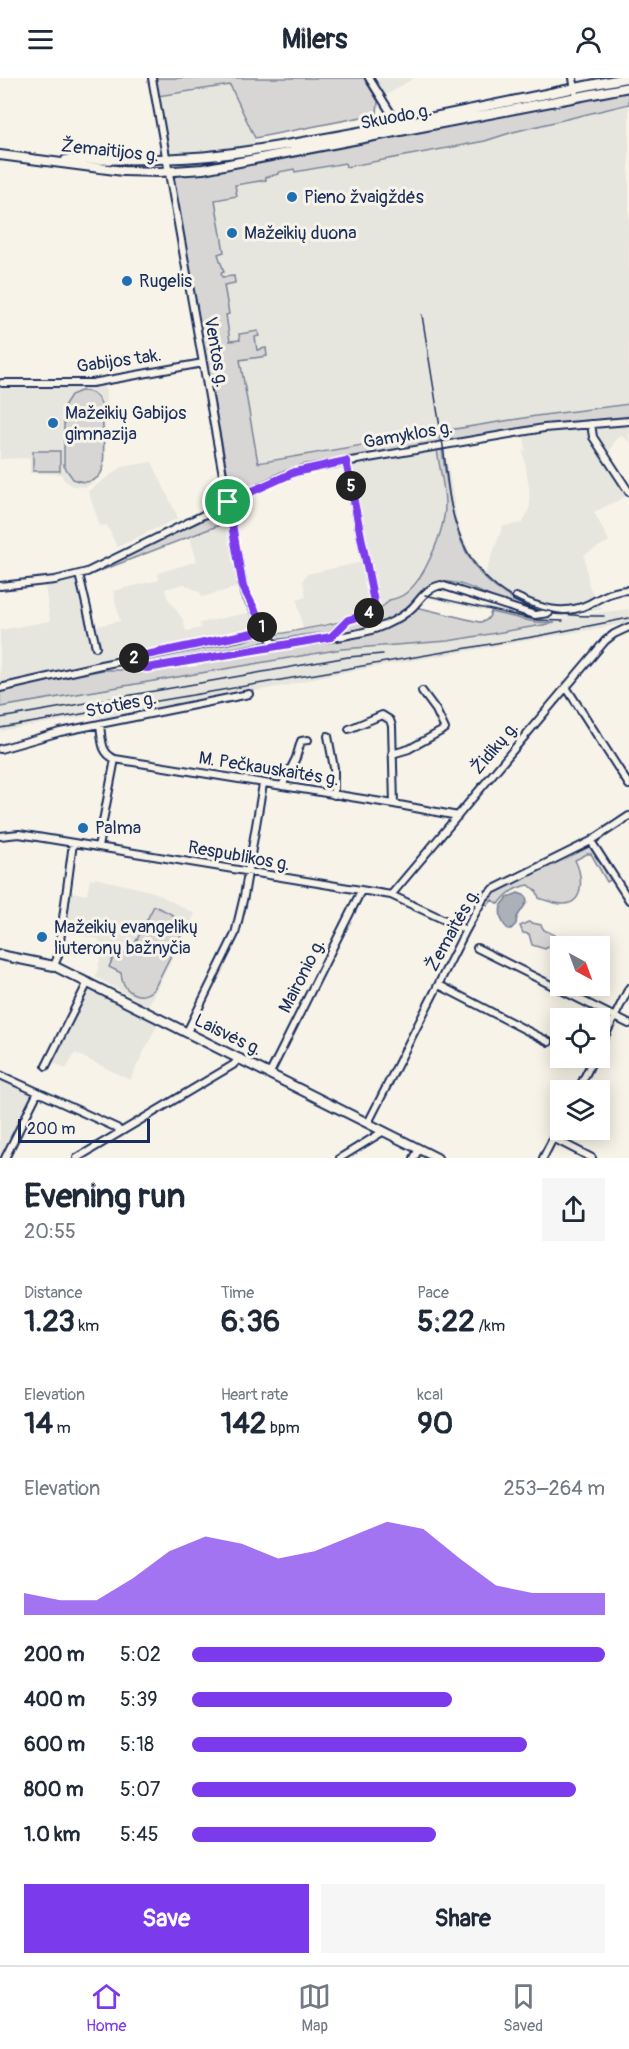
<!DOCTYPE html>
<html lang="en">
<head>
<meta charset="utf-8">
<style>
  :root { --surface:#fff; --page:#f6f6f7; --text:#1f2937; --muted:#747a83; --line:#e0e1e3; --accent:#7c3aed }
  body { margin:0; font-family:Pangolin,sans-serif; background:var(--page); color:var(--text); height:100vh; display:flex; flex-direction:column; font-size:22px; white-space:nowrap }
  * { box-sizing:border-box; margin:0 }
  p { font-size:20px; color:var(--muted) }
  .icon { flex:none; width:33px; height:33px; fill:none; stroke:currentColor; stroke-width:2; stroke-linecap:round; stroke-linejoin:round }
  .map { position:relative; height:1080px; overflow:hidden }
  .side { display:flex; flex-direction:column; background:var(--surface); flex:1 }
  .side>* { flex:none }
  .needle { width:39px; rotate:139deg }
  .fabs { position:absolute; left:550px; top:858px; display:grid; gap:12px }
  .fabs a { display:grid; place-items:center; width:60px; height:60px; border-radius:0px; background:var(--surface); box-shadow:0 3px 15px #0003; font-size:30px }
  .scale { position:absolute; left:18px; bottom:15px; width:132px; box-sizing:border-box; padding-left:6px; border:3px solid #1b2f5e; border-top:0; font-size:16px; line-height:21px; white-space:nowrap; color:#1b2f5e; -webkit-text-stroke:4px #f7f3e8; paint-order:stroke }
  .pin { position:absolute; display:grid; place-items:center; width:51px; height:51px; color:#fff; margin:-26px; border:3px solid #fff; border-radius:50%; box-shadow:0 2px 6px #0007 }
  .km { position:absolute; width:30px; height:30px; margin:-15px; border-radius:50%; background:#222; color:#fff; font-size:16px; line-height:30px; text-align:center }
  .round { display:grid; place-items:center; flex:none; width:63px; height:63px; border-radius:0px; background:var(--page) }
  .headline { display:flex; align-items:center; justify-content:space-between; height:102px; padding:0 24px }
  h1 { font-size:33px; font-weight:700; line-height:45px }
  .figures { display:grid; grid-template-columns:repeat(3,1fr); gap:9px; height:102px; padding:6px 24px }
  .figures div { display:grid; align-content:center }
  .figures b { font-size:30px; font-weight:700 }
  .figures small { font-size:16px; font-weight:400 }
  .figures p { font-size:16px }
  .chart { height:168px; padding:12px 24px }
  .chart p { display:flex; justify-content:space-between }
  .chart svg { width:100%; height:108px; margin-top:6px; fill:var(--accent); opacity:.7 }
  .cta { display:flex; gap:12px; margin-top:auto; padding:12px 24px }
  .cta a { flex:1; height:69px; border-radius:0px; background:var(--accent); color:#fff; font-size:24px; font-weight:700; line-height:69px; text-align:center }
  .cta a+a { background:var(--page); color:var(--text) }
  ul { padding:0 24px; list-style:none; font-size:20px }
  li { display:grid; grid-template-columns:96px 72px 1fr; align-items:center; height:45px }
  li i { height:15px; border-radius:8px; background:var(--accent) }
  header { display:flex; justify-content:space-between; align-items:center; height:78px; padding:0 24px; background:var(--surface); font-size:27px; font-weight:700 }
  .dock { display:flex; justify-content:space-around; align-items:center; height:84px; border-top:2px solid var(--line); background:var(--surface); font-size:16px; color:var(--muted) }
  .dock a { display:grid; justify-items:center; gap:3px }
  .dock .current { color:var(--accent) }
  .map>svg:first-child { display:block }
  .built { fill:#e6e5de }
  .green { fill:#d7d6d4; stroke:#798299; stroke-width:1.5 }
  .water { fill:#acb0b9; stroke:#727c95; stroke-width:1.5 }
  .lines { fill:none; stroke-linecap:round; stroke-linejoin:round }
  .minor-casing { stroke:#1b2f5e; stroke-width:10 }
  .major-casing { stroke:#1b2f5e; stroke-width:12 }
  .minor { stroke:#f7f3e8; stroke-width:6 }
  .major { stroke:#f7f3e8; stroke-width:8 }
  .rail { stroke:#1b2f5e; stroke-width:1.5 }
  .route-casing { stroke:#fff; stroke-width:12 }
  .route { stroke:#7c3aed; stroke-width:8 }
  .poi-dot { fill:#1f6fb2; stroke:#f7f3e8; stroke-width:2 }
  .labels { text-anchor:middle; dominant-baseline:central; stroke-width:6; stroke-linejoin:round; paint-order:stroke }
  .street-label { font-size:18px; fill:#1b2f5e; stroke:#f7f3e8 }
  .poi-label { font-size:18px; fill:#1b2f5e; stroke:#f7f3e8; text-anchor:start }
</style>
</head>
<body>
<header><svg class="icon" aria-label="menu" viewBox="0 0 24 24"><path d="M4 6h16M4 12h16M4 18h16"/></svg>Milers<svg class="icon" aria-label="person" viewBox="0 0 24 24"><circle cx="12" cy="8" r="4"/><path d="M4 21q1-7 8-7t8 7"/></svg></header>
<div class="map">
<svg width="629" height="1080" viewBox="0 0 629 1080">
  <rect width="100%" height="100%" fill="#f7f3e8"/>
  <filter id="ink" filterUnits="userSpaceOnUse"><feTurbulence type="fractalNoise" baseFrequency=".0167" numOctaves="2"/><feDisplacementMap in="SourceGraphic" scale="12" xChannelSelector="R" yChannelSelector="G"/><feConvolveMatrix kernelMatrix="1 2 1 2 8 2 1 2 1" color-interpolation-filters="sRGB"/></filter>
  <g filter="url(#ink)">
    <path class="built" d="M 373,0 L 414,0 L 385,18 Z
      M 230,7 L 255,60 L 255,69 L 179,77 L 169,75 L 158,18 Z
      M 629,26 L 629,326 L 536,338 L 258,385 L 240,282 L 267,277 L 266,270 L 257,272 L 239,257 L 240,262 L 230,264 L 225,237 L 229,236 L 224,207 L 235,205 L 222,200 L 218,175 L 224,174 L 215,122 L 237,118 L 235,107 L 265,102 L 265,99 L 278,96 L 278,94 L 295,91 L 296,94 L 345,85 L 346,89 L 485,63 L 513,54 Z
      M 97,309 L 106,310 L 105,384 L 103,394 L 98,401 L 86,409 L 73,408 L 64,402 L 61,396 L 30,395 L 30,380 L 0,381 L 0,311 Z
      M 629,346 L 629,364 L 621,357 L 616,361 L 608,376 L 629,409 L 629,417 L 594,434 L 609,463 L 584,477 L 589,508 L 602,532 L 572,534 L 519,517 L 516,521 L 544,532 L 543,534 L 514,523 L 491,507 L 472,484 L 459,461 L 450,432 L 442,371 L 445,370 L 458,448 L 472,479 L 485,496 L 503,448 L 523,445 L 530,428 L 529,408 L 523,373 L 526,372 L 524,356 Z
      M 437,371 L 445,427 L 443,443 L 433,476 L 408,514 L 400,519 L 389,522 L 386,528 L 372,535 L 303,551 L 297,521 L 306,519 L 303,502 L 307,496 L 367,483 L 348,386 Z
      M 152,384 L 178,440 L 117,469 L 107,447 L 100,448 L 88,413 L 122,389 Z
      M 225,445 L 238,509 L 202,519 L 201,515 L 184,506 L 165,511 L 167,519 L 183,542 L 186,553 L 201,550 L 200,545 L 252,534 L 263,554 L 143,583 L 0,613 L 0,552 L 50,543 L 45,507 L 82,500 L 93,549 L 120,543 L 113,513 L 159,502 L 158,495 L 197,483 L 190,460 Z
      M 424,516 L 548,542 L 571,541 L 556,538 L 557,535 L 579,537 L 629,531 L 629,545 L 323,598 L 289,607 L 101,640 L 88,638 L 0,653 L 0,629 L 342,571 L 448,563 L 551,545 L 535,544 L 423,519 Z
      M 95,800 L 154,814 L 195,836 L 148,928 L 96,899 L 101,877 L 99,861 L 65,854 L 71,814 L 87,817 L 90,801 L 94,802 Z
      M 85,905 L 159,943 L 130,1002 L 75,975 L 66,991 L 47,981 Z
      M 0,1001 L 40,1021 L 11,1080 L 0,1080 Z"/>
    <path class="green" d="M 155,0 L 364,0 L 378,23 L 377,36 L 255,60 L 230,7 L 158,18 Z
      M 629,12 L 629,26 L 513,54 L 485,63 L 346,89 L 345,85 L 295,94 L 294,91 L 279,94 L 279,96 L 266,99 L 266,102 L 235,107 L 237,118 L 215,122 L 224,174 L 218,176 L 224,194 L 221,195 L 222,199 L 234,198 L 235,205 L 224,207 L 229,236 L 226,237 L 230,263 L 240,262 L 239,256 L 258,253 L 259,258 L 255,259 L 257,272 L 266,270 L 267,278 L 240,282 L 258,385 L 438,354 L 440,364 L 296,390 L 238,417 L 231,415 L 173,102 L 176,97 L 586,22 Z
      M 81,313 C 92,312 99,318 102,329 C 102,342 106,383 102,393 C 97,405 83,406 73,401 L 64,388 L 64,328 L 71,317 Z
      M 629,326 L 629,339 L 535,348 L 444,363 L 443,353 L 536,338 Z
      M 437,371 L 442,371 C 453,449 458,506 543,534 C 516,542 470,496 434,505 C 424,508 408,530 397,538 C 370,556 334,553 303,557 C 294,558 285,562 276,561 L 273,557 C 296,552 379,541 389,522 C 395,521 401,519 406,515 C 425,500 445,452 445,427 C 445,409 439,389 437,371 Z
      M 33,373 L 60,373 L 60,393 L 33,393 Z
      M 217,436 L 224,437 L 225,445 L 82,500 L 83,497 Z
      M 416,529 L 479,544 C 486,544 489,541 491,534 L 535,544 L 555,545 L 448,563 L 342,571 L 0,629 L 0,613 L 103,592 L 146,592 L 250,573 L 287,568 L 303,568 L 368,557 L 391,547 Z
      M 263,554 L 269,563 L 266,566 L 159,586 L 145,586 L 143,583 Z
      M 591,768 L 612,801 L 607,804 L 591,776 L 587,776 L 575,782 C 582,796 586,826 563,826 C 555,826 547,823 539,820 L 537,814 L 529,807 C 515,809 507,815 499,826 L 492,822 L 488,827 L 483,825 L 496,813 L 586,769 Z
      M 154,828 C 168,834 181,838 182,855 L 154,911 C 139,925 122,913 121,895 L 109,889 L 117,872 L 129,877 Z
      M 528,844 L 541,847 L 544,852 L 555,857 L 555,865 L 545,871 L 532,867 L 529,856 L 523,855 L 520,848 Z"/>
    <path class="water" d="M 518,815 L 526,818 L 527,824 L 517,839 L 516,846 L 510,852 C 502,848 499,837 501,828 L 508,819 Z"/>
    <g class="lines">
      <defs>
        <path id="minor" d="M 152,0 L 243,509 L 246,518 L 274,567 C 303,563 360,559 385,547 C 394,543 406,536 413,529 C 423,518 426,511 441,507 L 535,537 L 549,535 L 550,532
          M 369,0 L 394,40 L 397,48
          M 573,0 L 575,13
          M 2,305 L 92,305 L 203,285
          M 591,346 L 593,359 L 629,414
          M 79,496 L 96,569
          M 0,508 L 55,502 L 87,494 L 283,398 L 304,391 L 544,350 L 629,343
          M 516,519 C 540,531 564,538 589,526 C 602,519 613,512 629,512
          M 331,558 L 348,542 L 367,536 L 375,529 L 346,383
          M 127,581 L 131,587 L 147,590 L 274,567
          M 566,609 L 629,707
          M 0,610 L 101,587 L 244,558 L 257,554 L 263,548
          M 100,646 C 102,660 100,675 115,681 L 394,726 L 458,738
          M 349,651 L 382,637 L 390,642 L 392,648 L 394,726
          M 328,658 L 334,690 L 334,717
          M 0,671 L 60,654 L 249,616
          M 392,676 L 409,671 L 445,651 L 436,632 L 422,613
          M 282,708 L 296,680 L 301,663 L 308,662
          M 0,758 L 19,756 L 391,817 L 466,852
          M 591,763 L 629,822
          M 98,769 L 115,681
          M 391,817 L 605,563 L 614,556 L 629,549
          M 477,870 L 629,946
          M 54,888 L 58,878 L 73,765
          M 439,907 L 549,964
          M 187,954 L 235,856 L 244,818 L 263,706
          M 600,968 L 629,910
          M 46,988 L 88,904
          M 270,995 L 361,813
          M 0,997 L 117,1050 L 120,1054
          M 578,1012 L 594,980
          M 368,1045 L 466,852 L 483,821 L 492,812 L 591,763 L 629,738
          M 553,1060 L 592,1080
          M 5,1080 L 38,1014
          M 77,1080 L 233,987 L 240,980
          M 340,1080 L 384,1053
          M 414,1080 L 419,1071
          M 543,1080 L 561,1045"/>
        <path id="major" d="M 0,77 L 123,93 L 160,94 L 203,91 L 629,9
          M 66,82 C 122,81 178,83 234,75 C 365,56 496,25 626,0
          M 0,877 L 54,888 L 437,1080"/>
      </defs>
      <use href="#minor" class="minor-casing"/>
      <use href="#major" class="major-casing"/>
      <use href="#minor" class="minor"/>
      <use href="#major" class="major"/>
      <path class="rail" d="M 422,237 C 429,281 436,324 443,368 C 447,395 448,423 457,449 C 479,518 536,540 604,538
        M 425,517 L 536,542 L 563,543
        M 0,640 L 348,579 L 383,576
        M 0,650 L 538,558 L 629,540"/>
    </g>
  </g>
  <g class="lines" filter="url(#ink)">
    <defs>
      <path id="route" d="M 346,383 L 375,529 L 368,536 L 348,542 L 331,559 L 147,590 L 131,587 L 127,581 L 257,554 L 263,548 L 243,509 L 228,424 L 295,394 Z"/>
    </defs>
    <use href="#route" class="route-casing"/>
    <use href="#route" class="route"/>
  </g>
  <g class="poi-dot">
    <circle cx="292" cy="119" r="6"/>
    <circle cx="232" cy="155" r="6"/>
    <circle cx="127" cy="203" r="6"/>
    <circle cx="53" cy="345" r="6"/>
    <circle cx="83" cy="750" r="6"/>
    <circle cx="42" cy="859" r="6"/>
  </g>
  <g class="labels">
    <g class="street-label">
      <text transform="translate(396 39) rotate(-11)">Skuodo g.</text>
      <text transform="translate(110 73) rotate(6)">Žemaitijos g.</text>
      <text transform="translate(216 274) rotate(80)">Ventos g.</text>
      <text transform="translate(119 283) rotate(-8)">Gabijos tak.</text>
      <text transform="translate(408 357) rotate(-10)">Gamyklos g.</text>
      <text transform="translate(121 627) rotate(-11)">Stoties g.</text>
      <text transform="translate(495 670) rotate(-50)">Židikų g.</text>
      <text transform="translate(269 691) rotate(9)">M. Pečkauskaitės g.</text>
      <text transform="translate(239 778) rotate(10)">Respublikos g.</text>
      <text transform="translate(453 852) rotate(-61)">Žemaitės g.</text>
      <text transform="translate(302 898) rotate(-63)">Maironio g.</text>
      <text transform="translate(228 957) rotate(26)">Laisvės g.</text>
    </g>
    <g class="poi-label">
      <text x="304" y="119">Pieno žvaigždės</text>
      <text x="244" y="155">Mažeikių duona</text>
      <text x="139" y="203">Rugelis</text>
      <text x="65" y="335">Mažeikių Gabijos<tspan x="65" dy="21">gimnazija</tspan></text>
      <text x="95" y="750">Palma</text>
      <text x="54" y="849">Mažeikių evangelikų<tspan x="54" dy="21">liuteronų bažnyčia</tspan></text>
    </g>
  </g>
</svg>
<div class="fabs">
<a><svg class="needle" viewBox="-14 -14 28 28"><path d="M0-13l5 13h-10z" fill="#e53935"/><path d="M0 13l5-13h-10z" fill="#747a83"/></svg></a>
<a><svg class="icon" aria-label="locate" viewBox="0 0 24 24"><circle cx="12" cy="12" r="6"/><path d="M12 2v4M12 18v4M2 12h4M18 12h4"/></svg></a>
<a><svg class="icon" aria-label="layers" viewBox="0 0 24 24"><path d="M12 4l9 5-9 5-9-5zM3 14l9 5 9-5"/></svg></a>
</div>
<div class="scale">200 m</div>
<div class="pin" style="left:228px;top:424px;background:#1e9e55"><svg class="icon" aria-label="arrive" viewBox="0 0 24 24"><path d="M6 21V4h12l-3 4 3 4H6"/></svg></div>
<b class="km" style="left:262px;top:549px">1</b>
<b class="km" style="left:134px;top:580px">2</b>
<b class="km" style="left:369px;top:535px">4</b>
<b class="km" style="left:351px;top:408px">5</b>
</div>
<section class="side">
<div class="headline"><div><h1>Evening run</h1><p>20:55</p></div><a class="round"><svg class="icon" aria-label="share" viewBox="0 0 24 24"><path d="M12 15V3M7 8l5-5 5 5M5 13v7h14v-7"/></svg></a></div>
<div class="figures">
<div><p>Distance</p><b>1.23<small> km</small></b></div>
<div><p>Time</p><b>6:36</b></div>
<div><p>Pace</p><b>5:22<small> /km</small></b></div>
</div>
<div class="figures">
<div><p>Elevation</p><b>14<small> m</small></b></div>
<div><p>Heart rate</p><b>142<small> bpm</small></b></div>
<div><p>kcal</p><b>90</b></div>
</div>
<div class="chart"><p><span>Elevation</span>253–264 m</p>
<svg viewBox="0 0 160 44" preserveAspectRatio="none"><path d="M0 44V35L10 38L20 38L30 29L40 18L50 12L60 15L70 21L80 18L90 12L100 6L110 9L120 21L130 32L140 35L150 35L160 35V44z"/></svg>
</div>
<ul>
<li><b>200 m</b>5:02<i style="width:100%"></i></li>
<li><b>400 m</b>5:39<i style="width:63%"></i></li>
<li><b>600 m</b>5:18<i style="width:81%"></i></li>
<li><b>800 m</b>5:07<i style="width:93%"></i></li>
<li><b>1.0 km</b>5:45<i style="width:59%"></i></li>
</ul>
<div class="cta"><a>Save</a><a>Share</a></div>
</section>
<nav class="dock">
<a class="current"><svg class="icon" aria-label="home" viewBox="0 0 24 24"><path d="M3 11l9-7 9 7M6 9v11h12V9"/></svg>Home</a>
<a><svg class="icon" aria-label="map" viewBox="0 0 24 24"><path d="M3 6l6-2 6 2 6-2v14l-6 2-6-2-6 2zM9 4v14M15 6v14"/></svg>Map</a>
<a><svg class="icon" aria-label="saved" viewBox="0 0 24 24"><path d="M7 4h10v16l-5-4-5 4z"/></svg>Saved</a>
</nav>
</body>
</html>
